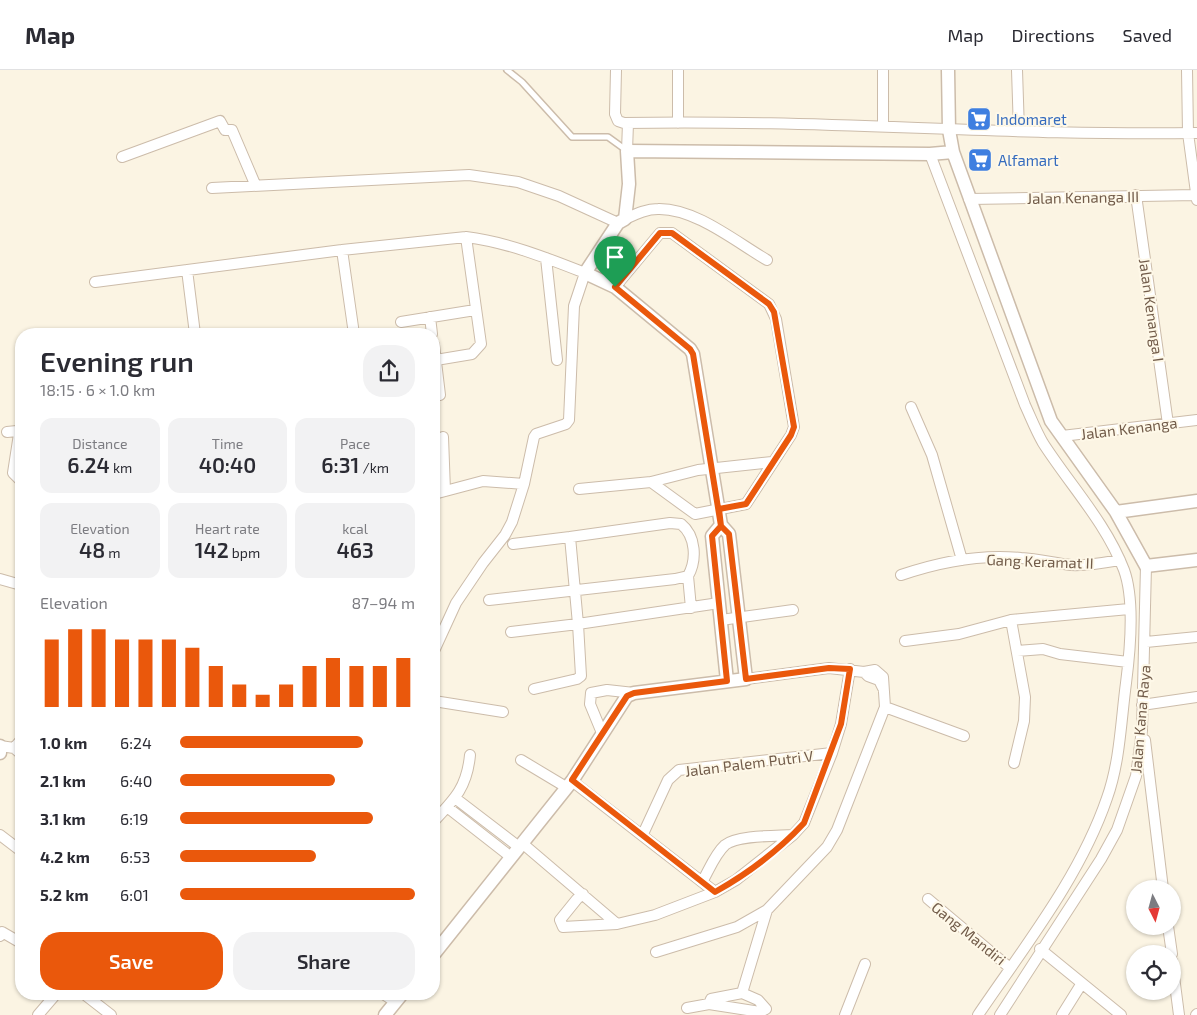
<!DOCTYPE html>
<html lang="en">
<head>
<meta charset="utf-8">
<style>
  :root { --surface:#fff; --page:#f2f2f3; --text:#2b2b33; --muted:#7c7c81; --line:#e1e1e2; --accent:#ea580c }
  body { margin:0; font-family:"Exo 2",sans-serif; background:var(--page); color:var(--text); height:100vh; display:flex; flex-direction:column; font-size:19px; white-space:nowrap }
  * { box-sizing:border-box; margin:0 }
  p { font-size:16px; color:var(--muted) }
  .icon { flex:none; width:28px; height:28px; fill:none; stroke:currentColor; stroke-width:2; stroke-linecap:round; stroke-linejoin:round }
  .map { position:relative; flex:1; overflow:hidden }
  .sheet { position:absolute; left:15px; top:258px; width:425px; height:672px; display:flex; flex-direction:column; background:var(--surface); border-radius:20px; box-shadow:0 1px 4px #0004 }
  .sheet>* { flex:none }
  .needle { width:32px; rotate:174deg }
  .tools { position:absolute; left:1126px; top:810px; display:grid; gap:10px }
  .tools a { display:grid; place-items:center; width:55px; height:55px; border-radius:50%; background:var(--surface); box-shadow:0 1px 4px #0004; font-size:25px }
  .pin { position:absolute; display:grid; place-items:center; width:42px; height:42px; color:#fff; margin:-51px -21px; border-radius:50% 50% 50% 0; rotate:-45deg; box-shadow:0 0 5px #0007 }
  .pin .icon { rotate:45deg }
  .round { display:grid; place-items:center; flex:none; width:52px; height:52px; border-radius:20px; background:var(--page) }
  .headline { display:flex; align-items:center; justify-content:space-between; height:85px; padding:0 25px }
  h1 { font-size:28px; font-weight:600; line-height:38px }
  .metrics { display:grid; grid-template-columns:repeat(3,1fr); gap:8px; height:85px; padding:5px 25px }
  .metrics div { display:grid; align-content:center; border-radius:12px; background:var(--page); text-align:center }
  .metrics b { font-size:21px; font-weight:600 }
  .metrics small { font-size:14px; font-weight:400 }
  .metrics p { font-size:14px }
  .chart { height:140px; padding:10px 25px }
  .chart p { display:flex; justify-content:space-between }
  .chart svg { width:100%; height:90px; margin-top:5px; stroke:var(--accent); stroke-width:6 }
  .action { display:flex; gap:10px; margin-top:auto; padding:10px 25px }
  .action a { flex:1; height:58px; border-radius:20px; background:var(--accent); color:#fff; font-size:20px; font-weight:600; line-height:58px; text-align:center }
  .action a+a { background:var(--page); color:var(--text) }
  ul { padding:0 25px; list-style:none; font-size:16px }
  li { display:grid; grid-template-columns:80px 60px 1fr; align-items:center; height:38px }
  li i { height:12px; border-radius:6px; background:var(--accent) }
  header { display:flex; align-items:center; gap:30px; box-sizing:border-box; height:70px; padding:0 25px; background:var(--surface); border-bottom:1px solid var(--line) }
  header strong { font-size:24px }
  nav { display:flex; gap:28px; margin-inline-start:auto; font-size:18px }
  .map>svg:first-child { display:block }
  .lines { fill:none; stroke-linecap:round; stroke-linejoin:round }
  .service-casing { stroke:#ccbcaa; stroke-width:8 }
  .minor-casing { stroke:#ccbcaa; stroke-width:12 }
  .tertiary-casing { stroke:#ccbcaa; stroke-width:15 }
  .service { stroke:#fff; stroke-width:5 }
  .minor { stroke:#fff; stroke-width:10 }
  .tertiary { stroke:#fff; stroke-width:12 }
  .route-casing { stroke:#fff; stroke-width:10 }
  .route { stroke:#ea580c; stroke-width:6 }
  .labels { text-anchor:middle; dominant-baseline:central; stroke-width:4; stroke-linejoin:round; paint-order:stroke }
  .shop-label { font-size:15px; fill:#366cbe; stroke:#fef8e8; text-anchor:start }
  .street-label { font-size:15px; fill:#725c4a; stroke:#fef8e8 }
</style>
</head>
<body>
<header>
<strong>Map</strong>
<nav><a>Map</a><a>Directions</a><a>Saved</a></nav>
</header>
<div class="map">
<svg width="1197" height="945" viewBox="0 0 1197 945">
  <rect width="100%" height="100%" fill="#fbf4e3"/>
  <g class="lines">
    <defs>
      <path id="service" d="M 507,0 L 522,12 L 572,67 L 608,67 L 626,80"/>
      <path id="minor" d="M 616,0 L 615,44 L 618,51 L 624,53 C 815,49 1006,66 1197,63
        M 678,0 L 678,53
        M 1017,0 L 1019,61
        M 1187,0 L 1188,63 L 1197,130
        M 883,56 L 883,0
        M 627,81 L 628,53
        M 930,84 L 1025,335 C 1031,348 1036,361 1043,373 C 1070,415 1106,453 1124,500 C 1135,530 1130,582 1126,613 C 1121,650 1120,692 1107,728 C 1080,807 1024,877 978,945
        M 122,87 L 220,51 L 225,60 L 232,60 L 255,114
        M 212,118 L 469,105 L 518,112 L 559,126 L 618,153
        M 1136,125 L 1168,354
        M 969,129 L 1196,125
        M 625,149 C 636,144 646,139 658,139 C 695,138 736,172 767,190
        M 342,180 L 354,264
        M 546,188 L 557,290
        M 187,200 L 195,264
        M 95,212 L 342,180 L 466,167 C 507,172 547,188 585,203 L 574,236 L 569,350 L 566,354 L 536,364 L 534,367 L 524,414 L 512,452 L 505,465 L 483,493 L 456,533 L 434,581
        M 615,217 L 660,163 L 672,163 L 769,234 L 776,249 L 794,357 L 791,365 L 746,434 L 695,444 L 651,412
        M 430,247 L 432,264
        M 401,252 L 475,240
        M 434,275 L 440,325
        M 436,290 L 472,284 L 481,274 L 466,167
        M 911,337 L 932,385 L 962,490
        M 7,362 L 17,361 L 19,364 L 13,403 L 21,411
        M 1062,366 L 1197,350
        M 443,367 L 445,421
        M 579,419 L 651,412 L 698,400 L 772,392
        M 434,424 L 483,411 L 524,414
        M 901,505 C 939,492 981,484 1021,488 C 1038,489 1054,493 1071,495 C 1087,496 1103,493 1120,490
        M 688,506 L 691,538
        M 0,509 L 21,515
        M 489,530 L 675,509 L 688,506 C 697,490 696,466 681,454 L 670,453 L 570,467
        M 721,550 L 793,540
        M 1011,550 L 1025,627 L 1024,651 L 1014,693
        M 511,562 L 578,554 L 570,467 L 513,474
        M 905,571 L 959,564 L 1011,550 L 1129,539
        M 1146,572 L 1197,567
        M 1017,581 L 1043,579 L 1060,584 L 1128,592
        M 746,609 L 829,598 L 864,602 L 868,606 L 879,610 L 883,618
        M 534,619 L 577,609 L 581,606 L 578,554 L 719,533
        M 434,631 L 503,642
        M 1142,635 L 1197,627
        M 885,637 L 964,666
        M 602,663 L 590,634 L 591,623 L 607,620 L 634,623
        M 1145,670 L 1163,819
        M 0,676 L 14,678 L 21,684
        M 14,678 L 21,670
        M 521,690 L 566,717
        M 572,711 L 715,822
        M 455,728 L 519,777
        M 447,737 L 511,787
        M 434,751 C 455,729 467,717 470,685
        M 643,764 L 668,710 L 679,700 L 832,683
        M 0,765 L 21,781
        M 522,773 L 617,854
        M 702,812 C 709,800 715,784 725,775 C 737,765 776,766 792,765
        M 583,824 L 577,829 L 560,850 L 563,857 L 617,854 L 655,845 L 715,822 L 736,810 L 793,765 L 804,753 L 832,683 L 841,654 L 850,599
        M 928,829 L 1010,898
        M 1168,856 L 1172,884
        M 0,866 L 2,862 L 21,873
        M 1040,879 L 1121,945
        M 656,882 L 737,857 L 767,840 L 827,777 L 837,760 L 885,637 L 883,607 L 875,600 L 864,602
        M 1172,891 L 1179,945
        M 84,924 L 111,945
        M 383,924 L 396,932
        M 709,934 L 760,942 L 766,939 L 758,930 L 742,923 L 767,840
        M 687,938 L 709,934 L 711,929 L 742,923
        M 38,945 L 56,924
        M 845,945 L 865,894
        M 1000,945 L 1101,789 L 1117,760 L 1136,706 L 1142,660 L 1146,496
        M 1062,945 L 1082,913
        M 1196,945 L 1197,944"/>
      <path id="tertiary" d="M 948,0 L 949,60 L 953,82 L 1051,351 L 1116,442 L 1146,496 L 1197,490
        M 1116,442 L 1197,431
        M 721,455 L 693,284 L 690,279 L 615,217 L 585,203 L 618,153 L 625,149 L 629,114 L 627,81 L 930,84 L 953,82
        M 0,676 L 0,683
        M 434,884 L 572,711 L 627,626 L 634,623 L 746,609 L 729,464 L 721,455 L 712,466 L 727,611
        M 385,945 L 402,924"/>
    </defs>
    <use href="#service" class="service-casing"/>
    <use href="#minor" class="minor-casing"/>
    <use href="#tertiary" class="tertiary-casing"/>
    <use href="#service" class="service"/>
    <use href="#minor" class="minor"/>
    <use href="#tertiary" class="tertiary"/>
  </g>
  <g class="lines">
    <defs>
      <path id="route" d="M 615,217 L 690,279 L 693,284 L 721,456 L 712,466 L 727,611 L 634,623 L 627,626 L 572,710 L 715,822 C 747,804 779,780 804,753 L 841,654 L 850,599 L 829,598 L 746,609 L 729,464 L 721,456 L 719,439 L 746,434 L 791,365 L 794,357 L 774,242 L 769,234 L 672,163 L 660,163 L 615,217"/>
    </defs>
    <use href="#route" class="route-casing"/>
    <use href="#route" class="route"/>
  </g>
  <defs>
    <symbol id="supermarket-square" viewBox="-11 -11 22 22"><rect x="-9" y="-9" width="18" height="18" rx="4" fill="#3f7fe0" stroke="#fef8e8"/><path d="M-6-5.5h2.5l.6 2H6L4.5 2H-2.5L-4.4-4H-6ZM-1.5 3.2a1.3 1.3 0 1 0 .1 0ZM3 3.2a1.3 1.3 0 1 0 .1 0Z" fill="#fff"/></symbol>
  </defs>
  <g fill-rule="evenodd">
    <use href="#supermarket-square" x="965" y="35" width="28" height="28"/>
    <use href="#supermarket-square" x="966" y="76" width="28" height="28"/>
  </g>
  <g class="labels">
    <g class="shop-label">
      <text x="996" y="49">Indomaret</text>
      <text x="998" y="90">Alfamart</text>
    </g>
    <g class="street-label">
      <text transform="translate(1083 127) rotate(-1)">Jalan Kenanga III</text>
      <text transform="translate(1152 240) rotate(82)">Jalan Kenanga I</text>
      <text transform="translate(1129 358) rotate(-7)">Jalan Kenanga</text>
      <text transform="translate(1040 491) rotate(2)">Gang Keramat II</text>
      <text transform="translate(1140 649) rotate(-85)">Jalan Kana Raya</text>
      <text transform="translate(749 693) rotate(-7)">Jalan Palem Putri V</text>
      <text transform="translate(969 863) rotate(39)">Gang Mandiri</text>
    </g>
  </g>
</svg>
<div class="tools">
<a><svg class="needle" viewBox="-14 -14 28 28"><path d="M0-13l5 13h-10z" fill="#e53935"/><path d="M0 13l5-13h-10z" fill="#7c7c81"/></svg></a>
<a><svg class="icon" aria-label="locate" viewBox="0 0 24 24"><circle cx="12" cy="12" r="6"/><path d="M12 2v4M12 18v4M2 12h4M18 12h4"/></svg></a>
</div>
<div class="pin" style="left:615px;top:217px;background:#1e9e55"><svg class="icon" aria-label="arrive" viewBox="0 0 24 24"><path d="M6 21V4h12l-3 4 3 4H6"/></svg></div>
<section class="sheet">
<div class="headline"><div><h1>Evening run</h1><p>18:15 · 6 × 1.0 km</p></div><a class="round"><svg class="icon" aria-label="share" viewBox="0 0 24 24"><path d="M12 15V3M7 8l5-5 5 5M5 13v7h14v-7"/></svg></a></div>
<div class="metrics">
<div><p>Distance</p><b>6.24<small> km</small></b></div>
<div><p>Time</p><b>40:40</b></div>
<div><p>Pace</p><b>6:31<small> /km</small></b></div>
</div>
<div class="metrics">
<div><p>Elevation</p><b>48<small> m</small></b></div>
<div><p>Heart rate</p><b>142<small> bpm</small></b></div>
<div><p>kcal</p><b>463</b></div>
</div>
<div class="chart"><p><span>Elevation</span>87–94 m</p>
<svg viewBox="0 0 160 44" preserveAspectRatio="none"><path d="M5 44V11M15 44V6M25 44V6M35 44V11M45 44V11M55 44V11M65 44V15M75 44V24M85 44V33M95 44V38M105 44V33M115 44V24M125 44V20M135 44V24M145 44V24M155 44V20"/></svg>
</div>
<ul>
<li><b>1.0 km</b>6:24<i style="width:78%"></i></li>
<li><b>2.1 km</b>6:40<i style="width:66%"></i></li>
<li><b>3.1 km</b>6:19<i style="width:82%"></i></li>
<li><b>4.2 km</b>6:53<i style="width:58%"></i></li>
<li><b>5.2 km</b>6:01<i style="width:100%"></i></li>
</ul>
<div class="action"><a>Save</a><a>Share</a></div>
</section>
</div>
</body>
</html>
